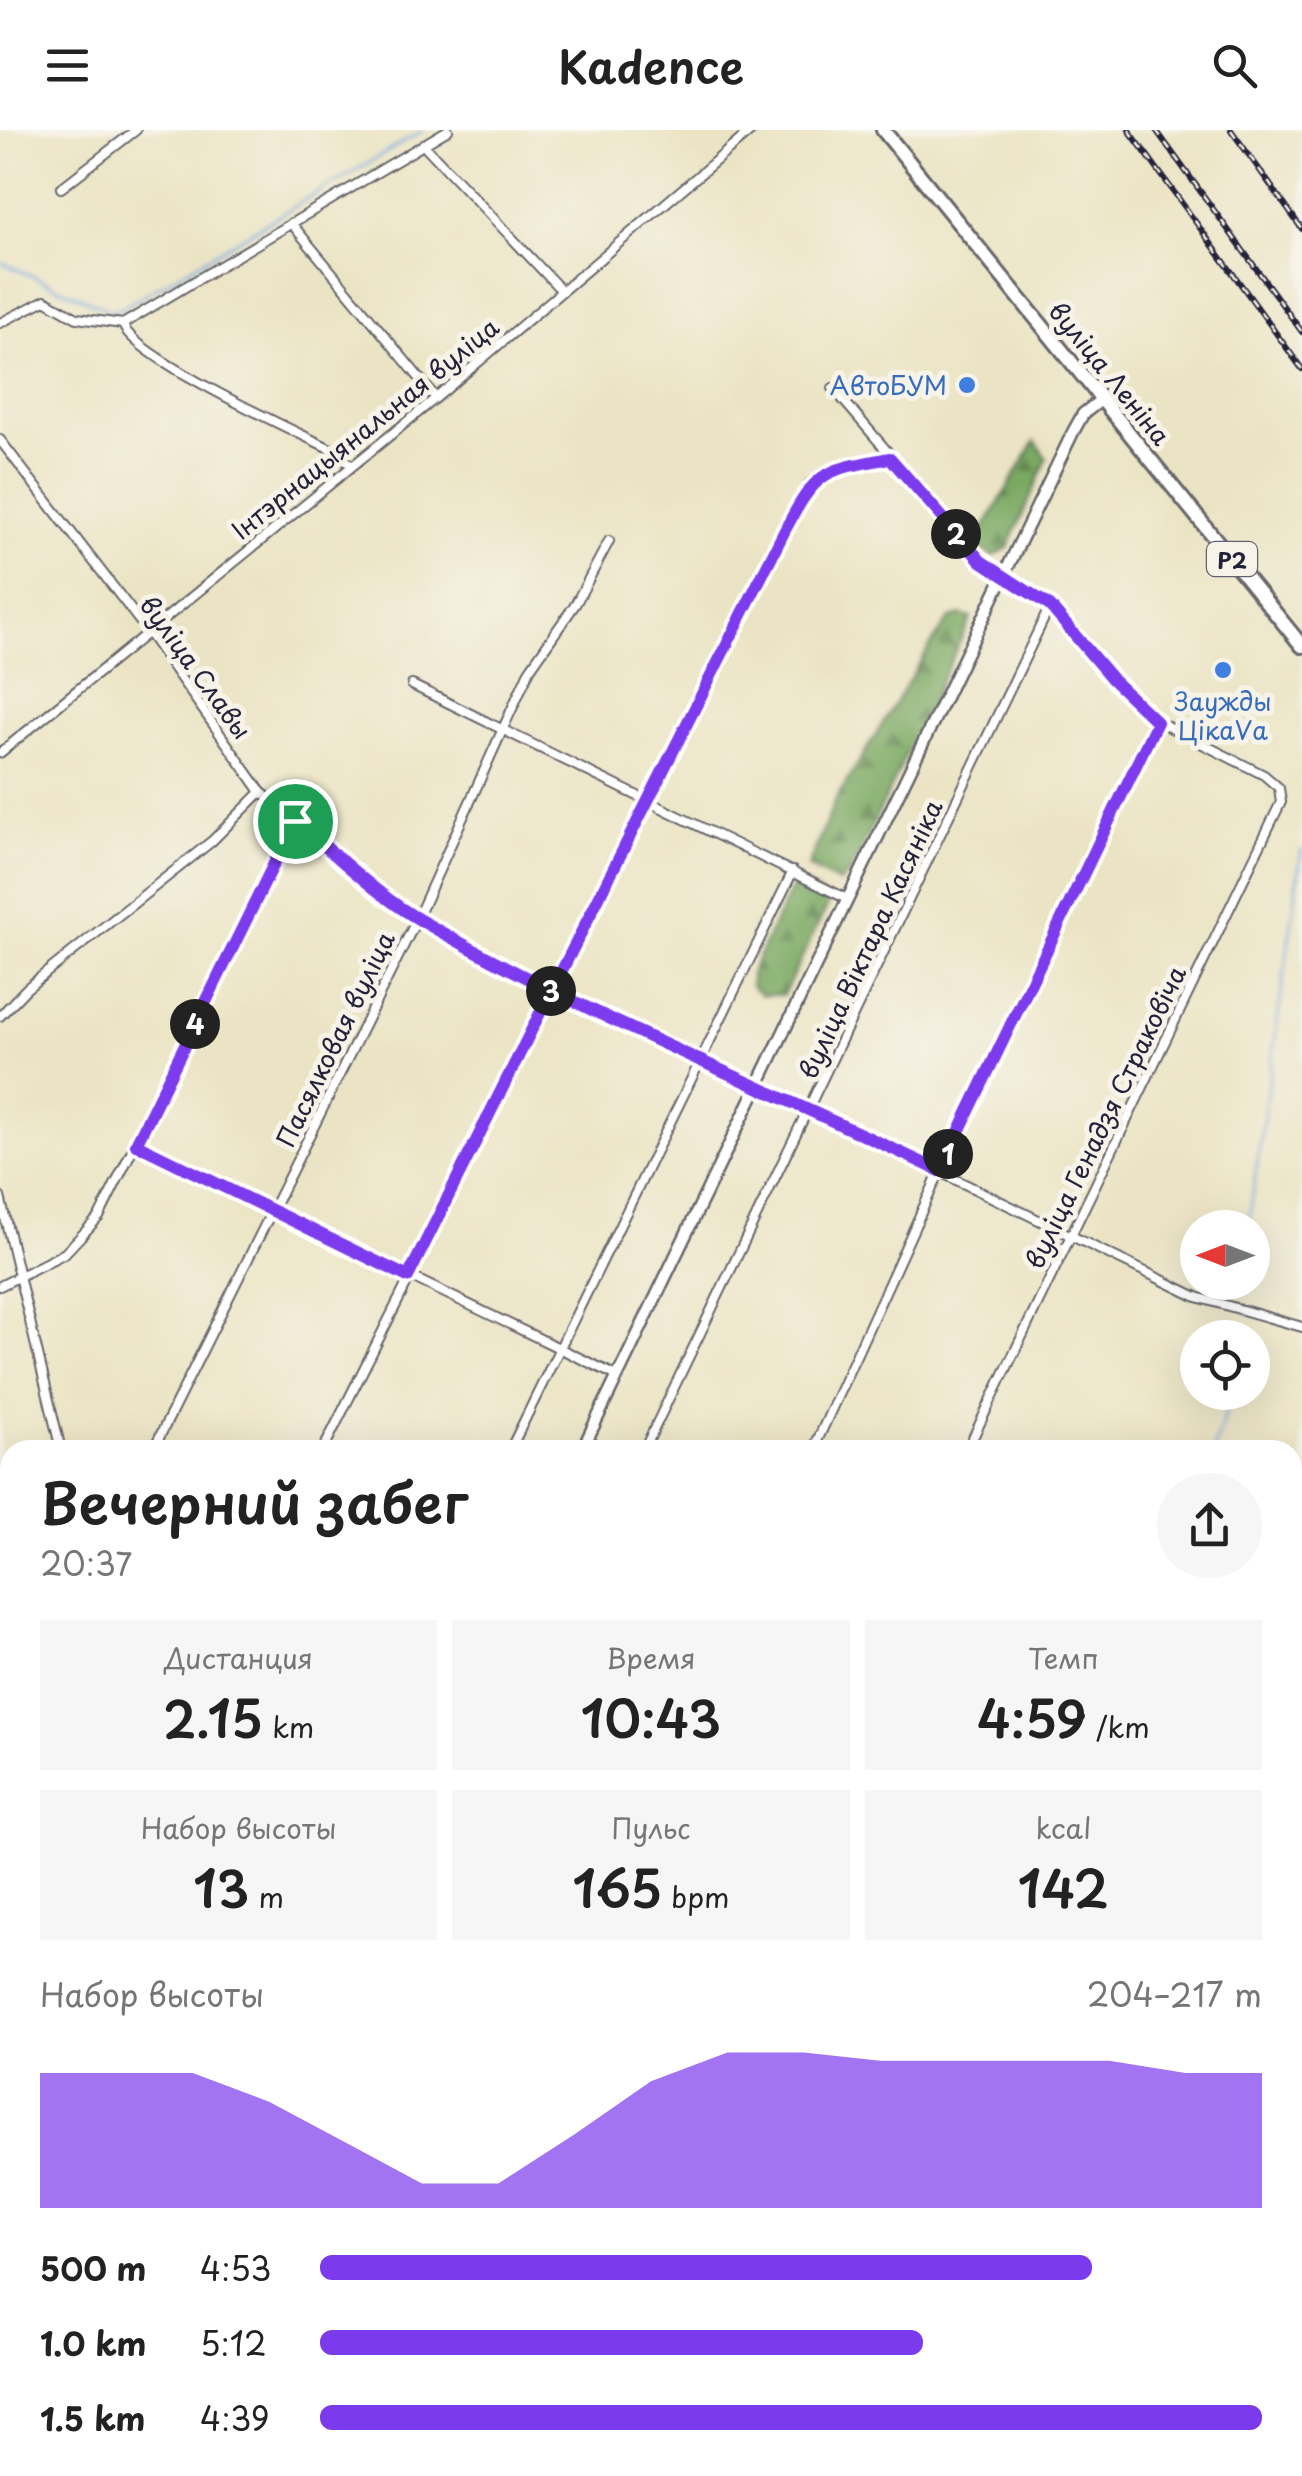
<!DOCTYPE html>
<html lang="ru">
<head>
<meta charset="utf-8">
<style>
  :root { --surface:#fff; --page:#f6f6f6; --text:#222; --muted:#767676; --accent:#7c3aed }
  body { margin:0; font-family:"Playpen Sans",sans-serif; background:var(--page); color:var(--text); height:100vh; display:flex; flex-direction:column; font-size:38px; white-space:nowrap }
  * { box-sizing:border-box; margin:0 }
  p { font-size:32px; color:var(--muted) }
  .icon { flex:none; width:55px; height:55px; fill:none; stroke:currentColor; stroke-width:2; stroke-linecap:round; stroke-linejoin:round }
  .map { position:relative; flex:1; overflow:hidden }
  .panel { position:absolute; left:0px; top:1310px; width:1302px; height:1038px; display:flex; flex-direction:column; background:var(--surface); border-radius:30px 30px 0 0; box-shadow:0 10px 40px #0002 }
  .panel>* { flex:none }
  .needle { width:65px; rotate:270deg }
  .buttons { position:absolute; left:1180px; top:1080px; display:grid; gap:20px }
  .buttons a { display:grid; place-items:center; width:90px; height:90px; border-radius:50%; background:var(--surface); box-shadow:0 10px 40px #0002; font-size:50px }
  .pin { position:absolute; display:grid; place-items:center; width:85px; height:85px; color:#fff; margin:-42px; border:5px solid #fff; border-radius:50%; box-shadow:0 2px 10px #0007 }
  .km { position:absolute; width:50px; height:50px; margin:-25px; border-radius:50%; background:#222; color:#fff; font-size:28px; line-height:50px; text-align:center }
  .round { display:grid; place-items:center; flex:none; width:105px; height:105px; border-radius:52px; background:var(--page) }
  .summary { display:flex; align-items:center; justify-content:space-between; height:170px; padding:0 40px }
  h1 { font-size:55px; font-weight:600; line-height:75px }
  .metrics { display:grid; grid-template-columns:repeat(3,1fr); gap:15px; height:170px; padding:10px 40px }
  .metrics div { display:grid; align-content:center; border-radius:0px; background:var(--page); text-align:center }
  .metrics b { font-size:50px; font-weight:600 }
  .metrics small { font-size:28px; font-weight:400 }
  .metrics p { font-size:28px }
  .chart { height:280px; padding:20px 40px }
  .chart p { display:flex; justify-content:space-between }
  .chart svg { width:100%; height:180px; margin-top:10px; fill:var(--accent); opacity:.7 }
  ul { padding:0 40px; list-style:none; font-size:32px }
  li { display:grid; grid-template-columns:160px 120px 1fr; align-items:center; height:75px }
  li i { height:25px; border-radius:12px; background:var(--accent) }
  header { display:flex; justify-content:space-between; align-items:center; height:130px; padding:0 40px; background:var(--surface); font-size:45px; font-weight:600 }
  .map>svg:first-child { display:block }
  .forest { fill:url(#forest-firs); stroke:#4e664e; stroke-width:2.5 }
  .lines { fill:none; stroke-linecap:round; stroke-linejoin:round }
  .stream { stroke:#6fa6dd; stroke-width:2.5 }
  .river { stroke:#6fa6dd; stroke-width:18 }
  .minor-casing { stroke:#68666b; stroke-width:12 }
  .tertiary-casing { stroke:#68666b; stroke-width:15 }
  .primary-casing { stroke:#68666b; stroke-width:18 }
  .minor { stroke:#fff; stroke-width:8 }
  .tertiary { stroke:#fff; stroke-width:10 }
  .primary { stroke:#fff; stroke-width:12 }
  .rail-casing { stroke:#22223b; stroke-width:6 }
  .rail { stroke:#f7f3e8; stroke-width:2.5; stroke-dasharray:8; stroke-linecap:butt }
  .route-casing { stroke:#fff; stroke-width:20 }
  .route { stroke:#7c3aed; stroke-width:12 }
  .shop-dot { fill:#3f7fe0; stroke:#f7f3e8; stroke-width:4 }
  .labels { text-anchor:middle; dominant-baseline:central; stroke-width:10; stroke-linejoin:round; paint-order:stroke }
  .shield { fill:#f7f3e8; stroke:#62616f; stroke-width:2.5 }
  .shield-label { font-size:22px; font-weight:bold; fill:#22223b }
  .street-label { font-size:25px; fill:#22223b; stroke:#f7f3e8 }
  .shop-label { font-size:25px; fill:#366cbe; stroke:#f7f3e8; text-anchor:end }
</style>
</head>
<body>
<header><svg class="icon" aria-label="menu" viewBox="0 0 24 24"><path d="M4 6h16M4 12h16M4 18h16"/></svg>Kadence<svg class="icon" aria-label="search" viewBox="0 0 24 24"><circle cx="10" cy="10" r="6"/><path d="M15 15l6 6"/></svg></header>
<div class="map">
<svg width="1302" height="2346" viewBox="0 0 1302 2346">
  <defs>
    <pattern id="forest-firs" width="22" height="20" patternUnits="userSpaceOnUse" patternTransform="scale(2.5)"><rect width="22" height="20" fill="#7aa962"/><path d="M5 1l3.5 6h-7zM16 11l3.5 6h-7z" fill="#648952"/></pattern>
  </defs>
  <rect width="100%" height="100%" fill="#f7f3e8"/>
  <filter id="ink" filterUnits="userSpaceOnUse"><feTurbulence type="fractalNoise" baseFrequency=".01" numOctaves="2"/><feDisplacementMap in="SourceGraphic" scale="20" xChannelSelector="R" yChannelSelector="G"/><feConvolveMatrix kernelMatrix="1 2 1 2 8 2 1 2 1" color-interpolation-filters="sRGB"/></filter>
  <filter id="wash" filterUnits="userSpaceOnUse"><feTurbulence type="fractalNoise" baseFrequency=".0048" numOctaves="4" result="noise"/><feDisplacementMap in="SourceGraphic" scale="40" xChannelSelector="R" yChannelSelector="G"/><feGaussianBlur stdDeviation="2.25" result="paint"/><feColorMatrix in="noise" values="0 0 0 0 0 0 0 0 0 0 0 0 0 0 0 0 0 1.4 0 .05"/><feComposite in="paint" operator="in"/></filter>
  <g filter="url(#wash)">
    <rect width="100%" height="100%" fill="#ebe4c4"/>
    <path class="forest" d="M 1035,311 L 1047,329 L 1008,418 L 993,426 L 974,415 Z
      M 961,485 L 971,488 L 850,743 L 839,753 L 808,737 L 835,671 L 931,515 L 950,488 Z
      M 804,754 L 824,766 L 828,775 L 783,865 L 761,865 L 751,856 L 751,842 L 791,759 Z"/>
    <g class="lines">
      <path class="stream" d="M 0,132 L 112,181 L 124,177 L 424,0
        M 1248,1098 L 1302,720
        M 1239,1161 L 1240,1152
        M 1234,1208 L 1234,1194
        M 1214,1320 L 1232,1262
        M 1292,1925 L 1302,1925"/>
      <path class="river" d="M 0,1756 L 10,1761
        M 555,2338 L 558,2346"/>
    </g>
  </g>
  <g filter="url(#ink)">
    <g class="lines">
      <defs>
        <path id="minor" d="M 423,14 L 562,161
          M 61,58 L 136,0
          M 291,93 L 436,268
          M 0,193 L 45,170 L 77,188 L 123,194 L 448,0
          M 123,194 C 130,226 297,302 333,320 L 351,335
          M 833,258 L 981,431 L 1050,476 L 1113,550 L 1157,591 L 1264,645 L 1279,658 L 1281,672 L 967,1320
          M 0,310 L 148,502 L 261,662 L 417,789 L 698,932 L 794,971 L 1197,1167 L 1302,1197
          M 412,555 L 847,769
          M 0,623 L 436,268 L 752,0
          M 0,886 L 27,858 L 212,711 L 261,662
          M 136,1014 L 617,1246
          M 0,1067 L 61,1320
          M 0,1156 L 65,1123 L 99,1087 L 295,691
          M 153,1320 L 417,789 L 530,539 L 576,473 L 609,411
          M 323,1320 L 809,354 L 823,343 L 890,328
          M 510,1320 L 793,741
          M 644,1320 L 1050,476
          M 813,1320 L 940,1041 L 1157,591
          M 0,1387 L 10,1395
          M 0,1495 L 10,1490
          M 0,2016 L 10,2027
          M 0,2040 L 10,2041
          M 0,2227 L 10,2224"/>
        <path id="tertiary" d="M 582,1320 L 1073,302 L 1083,284 L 1102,269
          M 56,2346 L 61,2338"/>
        <path id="primary" d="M 883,0 L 1302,516"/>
      </defs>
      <use href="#minor" class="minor-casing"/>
      <use href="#tertiary" class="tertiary-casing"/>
      <use href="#primary" class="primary-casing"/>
      <use href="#minor" class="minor"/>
      <use href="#tertiary" class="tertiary"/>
      <use href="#primary" class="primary"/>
      <defs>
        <path id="rail" d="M 1129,0 L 1302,239
          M 1156,0 L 1302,202
          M 1231,0 L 1302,99"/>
      </defs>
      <use href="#rail" class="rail-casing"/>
      <use href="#rail" class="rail"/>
    </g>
  </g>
  <g class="lines" filter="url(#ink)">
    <defs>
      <path id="route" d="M 295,691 C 335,723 376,765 420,790 C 587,886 767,958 940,1041 L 1157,592 L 1113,550 L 1050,476 L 981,431 L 890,328 C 821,341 817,340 784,402 L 553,858 L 548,867 L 408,1147 L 136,1014 L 295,691"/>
    </defs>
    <use href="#route" class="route-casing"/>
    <use href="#route" class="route"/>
  </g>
  <g class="shop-dot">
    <circle cx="967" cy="255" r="10"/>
    <circle cx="1223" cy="540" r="10"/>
  </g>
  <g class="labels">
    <rect class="shield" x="1207" y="412" width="50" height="34" rx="8"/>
    <g class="shield-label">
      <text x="1232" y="429">Р2</text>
    </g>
    <g class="street-label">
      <text transform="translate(1110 243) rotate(51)">вуліца Леніна</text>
      <text transform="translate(365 298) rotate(-39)">Інтэрнацыянальная вуліца</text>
      <text transform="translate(196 537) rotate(54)">вуліца Славы</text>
      <text transform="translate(870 809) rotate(-65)">вуліца Віктара Касяніка</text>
      <text transform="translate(335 909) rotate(-64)">Пасялковая вуліца</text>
      <text transform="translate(1105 987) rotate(-64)">вуліца Генадзя Страковіча</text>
    </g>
    <g class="shop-label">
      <text x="947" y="255">АвтоБУМ</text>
      <text x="1223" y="571" text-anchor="middle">Заужды<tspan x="1223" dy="29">ЦікаVа</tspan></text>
    </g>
  </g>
</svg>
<div class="buttons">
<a><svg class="needle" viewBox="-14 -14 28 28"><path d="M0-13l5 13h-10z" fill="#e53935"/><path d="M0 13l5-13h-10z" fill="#767676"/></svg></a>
<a><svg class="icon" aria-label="locate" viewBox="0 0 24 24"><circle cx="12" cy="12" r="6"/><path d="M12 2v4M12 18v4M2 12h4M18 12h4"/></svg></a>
</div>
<div class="pin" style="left:295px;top:691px;background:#1e9e55"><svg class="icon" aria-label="arrive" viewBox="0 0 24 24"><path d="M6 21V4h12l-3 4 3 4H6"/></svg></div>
<b class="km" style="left:948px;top:1024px">1</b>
<b class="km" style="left:956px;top:404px">2</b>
<b class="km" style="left:551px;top:861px">3</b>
<b class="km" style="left:195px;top:894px">4</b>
<section class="panel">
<div class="summary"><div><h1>Вечерний забег</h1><p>20:37</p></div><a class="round"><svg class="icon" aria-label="share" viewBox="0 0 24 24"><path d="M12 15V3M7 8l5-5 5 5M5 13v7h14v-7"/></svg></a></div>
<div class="metrics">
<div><p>Дистанция</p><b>2.15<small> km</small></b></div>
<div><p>Время</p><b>10:43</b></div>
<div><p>Темп</p><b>4:59<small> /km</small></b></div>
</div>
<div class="metrics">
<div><p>Набор высоты</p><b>13<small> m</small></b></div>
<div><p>Пульс</p><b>165<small> bpm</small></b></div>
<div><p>kcal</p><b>142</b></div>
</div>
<div class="chart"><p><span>Набор высоты</span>204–217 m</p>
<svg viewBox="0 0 160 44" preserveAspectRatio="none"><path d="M0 44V11L10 11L20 11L30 18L40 28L50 38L60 38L70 26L80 13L90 6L100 6L110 8L120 8L130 8L140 8L150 11L160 11V44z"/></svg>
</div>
<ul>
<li><b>500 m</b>4:53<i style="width:82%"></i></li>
<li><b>1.0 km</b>5:12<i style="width:64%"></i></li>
<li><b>1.5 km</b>4:39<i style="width:100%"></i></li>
</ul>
</section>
</div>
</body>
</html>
